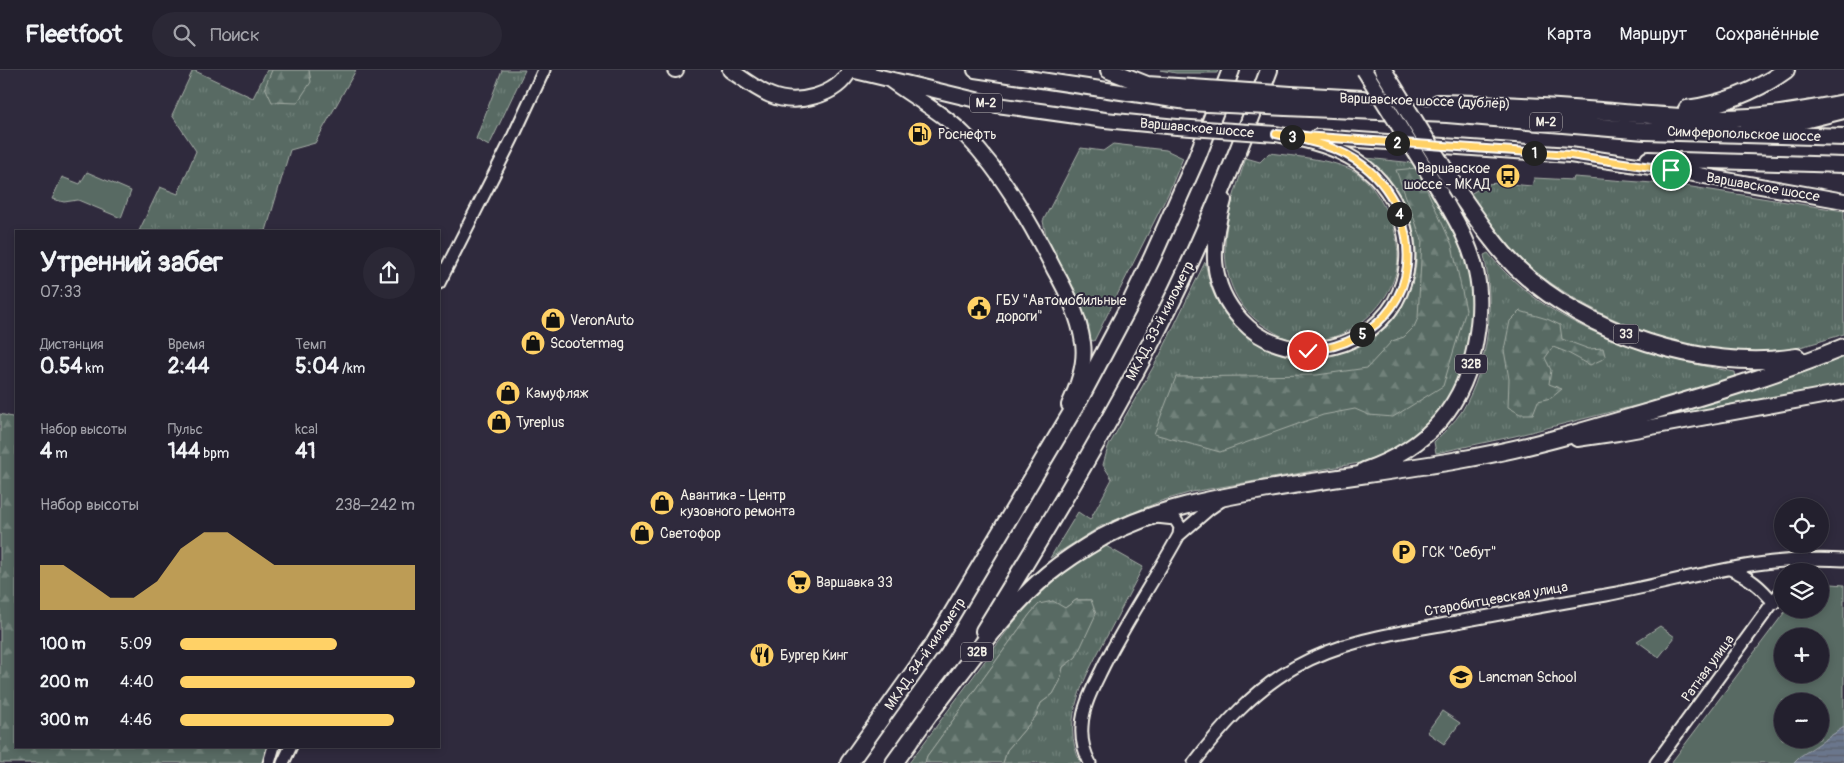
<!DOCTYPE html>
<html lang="ru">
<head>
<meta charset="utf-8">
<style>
  :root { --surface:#23202e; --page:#2b2836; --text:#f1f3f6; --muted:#a3a3aa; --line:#403e4a; --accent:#ffd166 }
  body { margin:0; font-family:Pangolin,sans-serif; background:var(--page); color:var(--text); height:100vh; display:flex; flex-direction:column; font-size:19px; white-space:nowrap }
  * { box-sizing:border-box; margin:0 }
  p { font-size:16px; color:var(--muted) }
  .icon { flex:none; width:28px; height:28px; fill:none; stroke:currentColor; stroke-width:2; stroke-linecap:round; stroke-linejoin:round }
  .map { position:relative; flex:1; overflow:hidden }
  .details { position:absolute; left:15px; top:160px; width:425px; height:518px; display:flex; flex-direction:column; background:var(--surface); border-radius:0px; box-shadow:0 2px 8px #0003,0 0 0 1px var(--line) }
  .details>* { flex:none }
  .tools { position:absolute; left:1774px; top:428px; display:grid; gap:10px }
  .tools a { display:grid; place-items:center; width:55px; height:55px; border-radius:50%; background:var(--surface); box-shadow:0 2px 8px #0003,0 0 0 1px var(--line); font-size:25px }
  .pin { position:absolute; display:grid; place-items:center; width:42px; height:42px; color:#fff; margin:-21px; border:2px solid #fff; border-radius:50%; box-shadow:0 1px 5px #0007 }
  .km { position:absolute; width:25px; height:25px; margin:-12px; border-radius:50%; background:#222; color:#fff; font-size:14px; line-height:25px; text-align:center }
  .round { display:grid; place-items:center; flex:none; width:52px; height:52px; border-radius:26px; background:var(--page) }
  .head { display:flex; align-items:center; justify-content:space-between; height:85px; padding:0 25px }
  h1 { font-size:28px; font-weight:700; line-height:38px }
  .figures { display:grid; grid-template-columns:repeat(3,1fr); gap:8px; height:85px; padding:5px 25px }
  .figures div { display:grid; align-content:center }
  .figures b { font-size:21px; font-weight:700 }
  .figures small { font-size:14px; font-weight:400 }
  .figures p { font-size:14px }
  .chart { height:140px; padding:10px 25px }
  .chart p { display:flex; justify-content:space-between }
  .chart svg { width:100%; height:90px; margin-top:5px; fill:var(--accent); opacity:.7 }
  ul { padding:0 25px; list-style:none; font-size:16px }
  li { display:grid; grid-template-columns:80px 60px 1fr; align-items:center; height:38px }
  li i { height:12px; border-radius:6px; background:var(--accent) }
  header { display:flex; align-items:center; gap:30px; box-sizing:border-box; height:70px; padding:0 25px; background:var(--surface); border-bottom:1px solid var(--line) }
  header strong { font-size:24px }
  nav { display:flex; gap:28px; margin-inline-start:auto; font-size:18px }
  .search { width:350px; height:45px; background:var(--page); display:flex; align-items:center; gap:12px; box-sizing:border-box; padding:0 18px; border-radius:28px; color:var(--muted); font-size:19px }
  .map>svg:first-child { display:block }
  .grass { fill:url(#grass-tufts); stroke:#a6aea6 }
  .forest { fill:url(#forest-firs); stroke:#a6aea6 }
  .green { fill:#586b64; stroke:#a6aea6; fill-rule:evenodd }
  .water { fill:url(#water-rules); stroke:#a2a7b1 }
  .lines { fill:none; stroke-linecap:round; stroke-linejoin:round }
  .minor-casing { stroke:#f4f1e8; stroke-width:15 }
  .major-casing { stroke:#f4f1e8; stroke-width:18 }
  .highway-casing { stroke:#f4f1e8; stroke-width:20 }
  .minor { stroke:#2f2a3d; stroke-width:11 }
  .major { stroke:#2f2a3d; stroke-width:14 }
  .highway { stroke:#2f2a3d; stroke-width:16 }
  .major-bridge-casing { stroke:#f4f1e8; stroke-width:18; stroke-linecap:butt }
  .highway-bridge-casing { stroke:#f4f1e8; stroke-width:20; stroke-linecap:butt }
  .major-bridge { stroke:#2f2a3d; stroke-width:14 }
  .highway-bridge { stroke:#2f2a3d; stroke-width:16 }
  .route-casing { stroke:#fff; stroke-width:10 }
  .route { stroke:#ffd166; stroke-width:6 }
  .labels { text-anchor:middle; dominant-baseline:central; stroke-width:4; stroke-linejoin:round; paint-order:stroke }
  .shield { fill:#2f2a3d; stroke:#b9b5b5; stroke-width:1 }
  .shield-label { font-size:12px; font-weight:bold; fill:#f4f1e8 }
  .street-label { font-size:14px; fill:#f4f1e8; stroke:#2f2a3d }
  .poi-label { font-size:14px; fill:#f4f1e8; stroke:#2f2a3d; text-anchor:start }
</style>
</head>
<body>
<header>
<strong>Fleetfoot</strong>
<div class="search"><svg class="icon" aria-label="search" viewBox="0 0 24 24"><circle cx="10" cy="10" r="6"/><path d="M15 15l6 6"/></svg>Поиск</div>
<nav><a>Карта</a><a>Маршрут</a><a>Сохранённые</a></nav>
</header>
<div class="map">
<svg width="1844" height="693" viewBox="0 0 1844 693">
  <defs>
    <pattern id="grass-tufts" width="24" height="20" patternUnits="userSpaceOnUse" patternTransform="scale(1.25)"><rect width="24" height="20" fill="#586b64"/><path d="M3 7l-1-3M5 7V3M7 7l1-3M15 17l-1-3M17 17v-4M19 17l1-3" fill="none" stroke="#71817a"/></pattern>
    <pattern id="forest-firs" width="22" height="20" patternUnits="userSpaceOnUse" patternTransform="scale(1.25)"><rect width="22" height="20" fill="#586b64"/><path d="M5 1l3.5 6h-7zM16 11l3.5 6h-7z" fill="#71817a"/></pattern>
    <pattern id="water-rules" width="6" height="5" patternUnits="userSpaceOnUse" patternTransform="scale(1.25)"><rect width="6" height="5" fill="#6b768c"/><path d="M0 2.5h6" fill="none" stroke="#5c616c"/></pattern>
  </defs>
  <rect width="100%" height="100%" fill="#2f2a3d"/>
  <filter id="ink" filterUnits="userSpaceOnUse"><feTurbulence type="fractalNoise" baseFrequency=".02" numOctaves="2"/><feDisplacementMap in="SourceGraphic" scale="10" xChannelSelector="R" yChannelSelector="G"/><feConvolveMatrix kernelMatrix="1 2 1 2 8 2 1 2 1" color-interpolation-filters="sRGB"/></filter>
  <g filter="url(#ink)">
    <path class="grass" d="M 193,0 L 253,28 L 267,0 L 356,0 L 315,73 L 290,80 L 266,161 L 139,161 L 160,117 L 178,124 L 196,81 L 172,45 Z
      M 502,0 L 525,0 L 489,76 L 476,69 Z
      M 1160,0 L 1218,0 L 1217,3 L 1176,3 Z
      M 1113,74 L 1166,80 L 1183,88 L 1168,124 L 1094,271 L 1089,270 L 1086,251 L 1079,232 L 1067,205 L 1047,170 L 1043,151 L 1081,78 L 1103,81 Z
      M 1269,83 C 1293,86 1342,90 1360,105 C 1369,112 1378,125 1383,135 C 1387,143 1392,150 1394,159 C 1397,171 1399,184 1397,197 C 1389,242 1339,279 1293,270 C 1283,268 1274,262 1266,257 C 1237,239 1225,210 1225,177 C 1225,147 1237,116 1246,88 L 1260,92 Z
      M 1366,88 L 1414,93 L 1419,101 L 1413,107 L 1416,132 L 1430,121 C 1444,146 1460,172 1468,200 C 1472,218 1472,236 1471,254 C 1466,325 1425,371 1359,393 L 1192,422 L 1161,431 L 1101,456 L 1050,488 L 1078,442 L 1090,450 L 1112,409 L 1103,395 L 1108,377 L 1160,285 L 1205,192 C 1207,199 1208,207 1210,214 C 1216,234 1230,253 1247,266 C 1265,279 1284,287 1306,289 C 1321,290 1336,285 1350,279 C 1409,255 1433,193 1404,135 C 1395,117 1380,102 1366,88 Z
      M 1574,107 L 1679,115 L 1844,141 L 1844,264 C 1821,271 1798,279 1774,282 C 1704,289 1621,259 1563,221 C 1551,213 1538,205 1527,194 C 1505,173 1488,148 1470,124 L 1487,114 L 1498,113 L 1532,116 L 1534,108 L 1573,110 Z
      M 1488,183 C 1548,258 1645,286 1735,302 L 1736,308 L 1710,317 L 1515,366 L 1436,383 L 1434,372 C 1444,362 1454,353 1462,341 C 1489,296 1495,235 1484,185 Z
      M 1844,286 L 1844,316 L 1675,345 L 1675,341 L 1752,320 Z
      M 1104,475 L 1143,497 C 1131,520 1119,543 1107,566 C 1087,604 1058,650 1081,693 L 1003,693 L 1007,680 L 1036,646 L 1041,633 L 1053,624 L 1060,611 L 1063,597 L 1076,587 L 1091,530 L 1076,530 L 1065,538 L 1039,534 L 1030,544 L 927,686 L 925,693 L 909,693 L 1010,557 L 1032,530 L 1057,507 L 1079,490 Z"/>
    <path class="forest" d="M 272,0 L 309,0 L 311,12 L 297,33 L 272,32 L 265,17 Z
      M 1417,98 L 1452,175 L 1466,240 L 1443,316 L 1393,347 L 1369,345 L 1355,339 L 1323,345 L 1220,382 L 1154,364 L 1176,307 L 1317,305 L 1367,298 L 1392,271 L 1404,267 L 1414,257 L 1418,248 L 1422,170 L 1396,100 Z
      M 1520,241 L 1547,249 L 1560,255 L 1562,269 L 1589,279 L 1603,278 L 1605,286 L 1603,289 L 1590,295 L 1566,282 L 1553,277 L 1545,288 L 1551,300 L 1549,314 L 1562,319 L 1551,328 L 1538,331 L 1533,344 L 1520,344 L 1508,337 L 1509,309 L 1504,280 L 1510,251 Z
      M 0,344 L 16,348 L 16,676 L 269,676 L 264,693 L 0,693 Z
      M 1076,530 L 1091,530 L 1096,544 L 1076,587 L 1063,597 L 1060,611 L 1053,624 L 1041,633 L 1036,646 L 1007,680 L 1003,693 L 925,693 L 927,686 L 1030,544 L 1039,534 L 1053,531 L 1065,538 Z"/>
    <path class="green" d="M 87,102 L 131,121 L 121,148 L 78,130 L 64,132 L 52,129 L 62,107 L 80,114 Z
      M 1820,513 L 1844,515 L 1844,693 L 1671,693 L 1787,539 L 1820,539 ZM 1782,566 L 1820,566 L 1820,604 L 1782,604 ZM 1782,631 L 1820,631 L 1820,669 L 1782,669 Z
      M 1660,556 L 1675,567 L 1659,587 L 1637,571 Z
      M 1442,641 L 1460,653 L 1444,674 L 1427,662 Z"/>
    <path class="water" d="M 1844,657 L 1844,693 L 1793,693 L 1799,687 Z"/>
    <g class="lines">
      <defs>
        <path id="minor" d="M 439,213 L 512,69 L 544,0
          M 1179,465 L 1209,439 L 1222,430
          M 1730,499 C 1750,508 1760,516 1774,533
          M 1795,501 L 1803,488
          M 269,693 L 274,676
          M 283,693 L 291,676
          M 1090,693 C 1084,682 1081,669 1082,656 C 1083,634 1095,614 1104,595 C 1127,550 1155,509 1179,465 L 1180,457 L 1175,449 L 1156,447
          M 1194,693 C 1222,656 1254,620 1295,597 C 1341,571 1394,563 1446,554 C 1499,544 1553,534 1606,525 C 1685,510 1763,484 1844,490
          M 1656,693 L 1782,520"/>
        <path id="major" d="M 675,0 L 676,0
          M 730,0 C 743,9 756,19 770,25 C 796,36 837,26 850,0
          M 851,0 L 997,35 L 1105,50 L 1177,57
          M 975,0 L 1187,32
          M 890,10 C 916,29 943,43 966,66 C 1003,104 1030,152 1054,199 C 1067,222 1079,246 1083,273 C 1086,294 1078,316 1069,335
          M 1747,58 L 1792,54 L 1844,41
          M 1317,67 L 1570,85 L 1671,100 L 1844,131
          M 1648,89 L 1844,95
          M 1224,130 C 1211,175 1208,214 1241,250 C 1284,297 1363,285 1395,232 C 1424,181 1399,112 1348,86 C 1326,74 1301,69 1276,64
          M 1577,369 L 1618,363 L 1844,322
          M 1364,400 C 1427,378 1466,335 1476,269 C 1480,246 1481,223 1476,201 C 1470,172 1454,147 1440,122"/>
        <path id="highway" d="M 1109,0 L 1147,15 L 1192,18
          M 1291,25 L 1363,29
          M 1438,33 C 1492,34 1547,37 1601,41 C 1650,45 1701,50 1750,47 C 1782,45 1813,39 1844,33
          M 1286,37 L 1447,44 L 1645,61 L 1844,67
          M 1687,39 C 1723,34 1757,21 1786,0
          M 1459,123 C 1477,149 1495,176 1517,198 C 1585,263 1704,302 1797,287
          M 984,561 C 1046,460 1107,359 1161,253 C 1202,172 1237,86 1269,0
          M 933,639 C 969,593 1003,542 1048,504 C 1065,490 1084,478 1103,467 C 1155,439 1211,429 1268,419 C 1332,408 1396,401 1459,390 C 1521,380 1581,362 1642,344 C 1710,324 1778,304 1844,277
          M 849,693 L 934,574 L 1079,330 L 1129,236 L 1152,188 L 1197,87 L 1231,0
          M 894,693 L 938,632"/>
      </defs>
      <use href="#minor" class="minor-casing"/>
      <use href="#major" class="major-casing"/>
      <use href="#highway" class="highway-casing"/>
      <use href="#minor" class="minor"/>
      <use href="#major" class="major"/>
      <use href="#highway" class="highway"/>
      <defs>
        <path id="major-bridge" d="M 1364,0 L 1440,122
          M 1177,57 L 1276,64"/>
        <path id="highway-bridge" d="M 1383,0 L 1459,123
          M 1192,18 L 1291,25
          M 1187,32 L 1286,37"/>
      </defs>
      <use href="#major-bridge" class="major-bridge-casing"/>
      <use href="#highway-bridge" class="highway-bridge-casing"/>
      <use href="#major-bridge" class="major-bridge"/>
      <use href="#highway-bridge" class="highway-bridge"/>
    </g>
  </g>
  <g class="lines" filter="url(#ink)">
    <defs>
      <path id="route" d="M 1308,281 C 1382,274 1426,217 1400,145 C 1393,127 1380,108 1364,96 C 1339,76 1307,70 1276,64 L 1570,85 L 1671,100"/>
    </defs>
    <use href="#route" class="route-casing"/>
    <use href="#route" class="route"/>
  </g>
  <defs>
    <symbol id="fuel-disc" viewBox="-11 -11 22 22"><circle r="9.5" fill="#ffd166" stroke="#2f2a3d"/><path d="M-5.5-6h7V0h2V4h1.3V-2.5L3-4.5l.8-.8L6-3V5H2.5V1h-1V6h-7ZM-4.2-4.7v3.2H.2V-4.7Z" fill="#111"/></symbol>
    <symbol id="bus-disc" viewBox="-11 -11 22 22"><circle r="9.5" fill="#ffd166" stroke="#2f2a3d"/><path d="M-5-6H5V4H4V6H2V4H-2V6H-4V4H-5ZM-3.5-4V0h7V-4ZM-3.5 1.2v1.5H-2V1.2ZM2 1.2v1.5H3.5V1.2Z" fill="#111"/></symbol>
    <symbol id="civic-disc" viewBox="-11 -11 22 22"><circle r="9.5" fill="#ffd166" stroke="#2f2a3d"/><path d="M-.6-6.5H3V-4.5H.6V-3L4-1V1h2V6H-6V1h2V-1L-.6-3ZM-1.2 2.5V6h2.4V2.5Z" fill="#111"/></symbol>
    <symbol id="shop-disc" viewBox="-11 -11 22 22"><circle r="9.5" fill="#ffd166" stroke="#2f2a3d"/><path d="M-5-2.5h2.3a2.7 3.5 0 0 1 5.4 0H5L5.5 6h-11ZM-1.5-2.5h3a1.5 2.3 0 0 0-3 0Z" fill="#111"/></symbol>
    <symbol id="parking-disc" viewBox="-11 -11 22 22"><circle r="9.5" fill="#ffd166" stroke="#2f2a3d"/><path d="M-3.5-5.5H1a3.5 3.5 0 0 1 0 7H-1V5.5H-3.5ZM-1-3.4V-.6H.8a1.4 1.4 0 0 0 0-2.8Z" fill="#111"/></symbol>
    <symbol id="supermarket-disc" viewBox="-11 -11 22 22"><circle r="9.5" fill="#ffd166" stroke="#2f2a3d"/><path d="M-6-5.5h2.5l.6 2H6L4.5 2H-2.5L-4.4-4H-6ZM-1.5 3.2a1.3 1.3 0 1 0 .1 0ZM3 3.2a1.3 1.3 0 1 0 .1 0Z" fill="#111"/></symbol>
    <symbol id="restaurant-disc" viewBox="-11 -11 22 22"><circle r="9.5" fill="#ffd166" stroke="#2f2a3d"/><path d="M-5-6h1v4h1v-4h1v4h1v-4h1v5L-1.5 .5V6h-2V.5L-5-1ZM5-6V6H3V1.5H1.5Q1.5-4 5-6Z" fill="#111"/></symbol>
    <symbol id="school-disc" viewBox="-11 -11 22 22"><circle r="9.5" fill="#ffd166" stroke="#2f2a3d"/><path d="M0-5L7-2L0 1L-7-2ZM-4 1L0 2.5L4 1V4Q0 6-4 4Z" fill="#111"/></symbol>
  </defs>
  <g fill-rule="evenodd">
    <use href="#fuel-disc" x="906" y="50" width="28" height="28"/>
    <use href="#bus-disc" x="1494" y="92" width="28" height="28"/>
    <use href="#civic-disc" x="965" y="224" width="28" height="28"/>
    <use href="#shop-disc" x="539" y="236" width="28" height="28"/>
    <use href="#shop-disc" x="519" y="259" width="28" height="28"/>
    <use href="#shop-disc" x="494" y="309" width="28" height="28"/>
    <use href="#shop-disc" x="485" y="338" width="28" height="28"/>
    <use href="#shop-disc" x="648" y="419" width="28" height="28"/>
    <use href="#shop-disc" x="628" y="449" width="28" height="28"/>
    <use href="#parking-disc" x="1390" y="468" width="28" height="28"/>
    <use href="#supermarket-disc" x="785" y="498" width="28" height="28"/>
    <use href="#restaurant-disc" x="748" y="571" width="28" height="28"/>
    <use href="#school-disc" x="1447" y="593" width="28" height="28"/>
  </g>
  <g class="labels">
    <g class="shield">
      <rect x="970" y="23.5" width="32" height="19" rx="4"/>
      <rect x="1530" y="42.5" width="32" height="19" rx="4"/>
      <rect x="1613.5" y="254.5" width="25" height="19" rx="4"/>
      <rect x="1455" y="284.5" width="32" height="19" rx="4"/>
      <rect x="961" y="572.5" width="32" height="19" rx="4"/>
    </g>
    <g class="shield-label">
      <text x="986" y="33">М-2</text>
      <text x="1546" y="52">М-2</text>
      <text x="1626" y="264">33</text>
      <text x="1471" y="294">32B</text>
      <text x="977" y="582">32B</text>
    </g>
    <g class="street-label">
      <text transform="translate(1425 31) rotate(2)">Варшавское шоссе (дублёр)</text>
      <text transform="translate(1197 58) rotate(5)">Варшавское шоссе</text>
      <text transform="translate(1744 64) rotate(2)">Симферопольское шоссе</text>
      <text transform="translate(1763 117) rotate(10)">Варшавское шоссе</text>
      <text transform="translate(1160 251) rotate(-63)">МКАД, 33-й километр</text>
      <text transform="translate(1496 529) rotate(-10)">Старобитцевская улица</text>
      <text transform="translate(925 584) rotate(-56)">МКАД, 34-й километр</text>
      <text transform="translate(1708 598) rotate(-54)">Ратная улица</text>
    </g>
    <g class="poi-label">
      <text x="938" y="64">Роснефть</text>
      <text x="1490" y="98" text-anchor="end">Варшавское<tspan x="1490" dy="16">шоссе - МКАД</tspan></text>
      <text x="996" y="230">ГБУ "Автомобильные<tspan x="996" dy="16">дороги"</tspan></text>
      <text x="570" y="250">VeronAuto</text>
      <text x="550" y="273">Scootermag</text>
      <text x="526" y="323">Камуфляж</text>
      <text x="516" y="352">Tyreplus</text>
      <text x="680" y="425">Авантика - Центр<tspan x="680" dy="16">кузовного ремонта</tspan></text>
      <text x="660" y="463">Светофор</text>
      <text x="1422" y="482">ГСК "Себут"</text>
      <text x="816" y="512">Варшавка 33</text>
      <text x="780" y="585">Бургер Кинг</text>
      <text x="1478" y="607">Lancman School</text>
    </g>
  </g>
</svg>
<div class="tools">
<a><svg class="icon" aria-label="locate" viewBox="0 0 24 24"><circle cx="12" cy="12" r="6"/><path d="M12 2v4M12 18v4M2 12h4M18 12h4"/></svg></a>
<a><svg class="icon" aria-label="layers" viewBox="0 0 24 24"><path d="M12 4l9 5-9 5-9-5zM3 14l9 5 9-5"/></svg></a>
<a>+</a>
<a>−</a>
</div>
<div class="pin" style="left:1671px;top:100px;background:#1e9e55"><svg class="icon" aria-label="arrive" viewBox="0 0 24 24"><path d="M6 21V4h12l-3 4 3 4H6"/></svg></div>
<div class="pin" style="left:1308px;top:281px;background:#d93025"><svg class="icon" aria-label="check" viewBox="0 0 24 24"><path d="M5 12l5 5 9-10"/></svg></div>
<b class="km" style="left:1534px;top:83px">1</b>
<b class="km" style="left:1397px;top:73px">2</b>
<b class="km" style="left:1292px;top:67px">3</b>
<b class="km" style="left:1399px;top:144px">4</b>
<b class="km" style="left:1362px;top:264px">5</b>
<section class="details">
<div class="head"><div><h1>Утренний забег</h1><p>07:33</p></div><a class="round"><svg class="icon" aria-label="share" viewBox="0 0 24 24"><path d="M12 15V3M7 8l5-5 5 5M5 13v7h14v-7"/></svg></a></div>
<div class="figures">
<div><p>Дистанция</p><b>0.54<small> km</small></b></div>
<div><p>Время</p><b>2:44</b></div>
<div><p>Темп</p><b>5:04<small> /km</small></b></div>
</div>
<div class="figures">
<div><p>Набор высоты</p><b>4<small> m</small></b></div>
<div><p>Пульс</p><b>144<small> bpm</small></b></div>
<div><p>kcal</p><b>41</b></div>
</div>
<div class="chart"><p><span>Набор высоты</span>238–242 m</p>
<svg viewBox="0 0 160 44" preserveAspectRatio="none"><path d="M0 44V22L10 22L20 30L30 38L40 38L50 30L60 14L70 6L80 6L90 14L100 22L110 22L120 22L130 22L140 22L150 22L160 22V44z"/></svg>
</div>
<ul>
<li><b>100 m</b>5:09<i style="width:67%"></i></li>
<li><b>200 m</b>4:40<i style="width:100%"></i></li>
<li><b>300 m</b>4:46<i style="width:91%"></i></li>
</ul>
</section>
</div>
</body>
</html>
